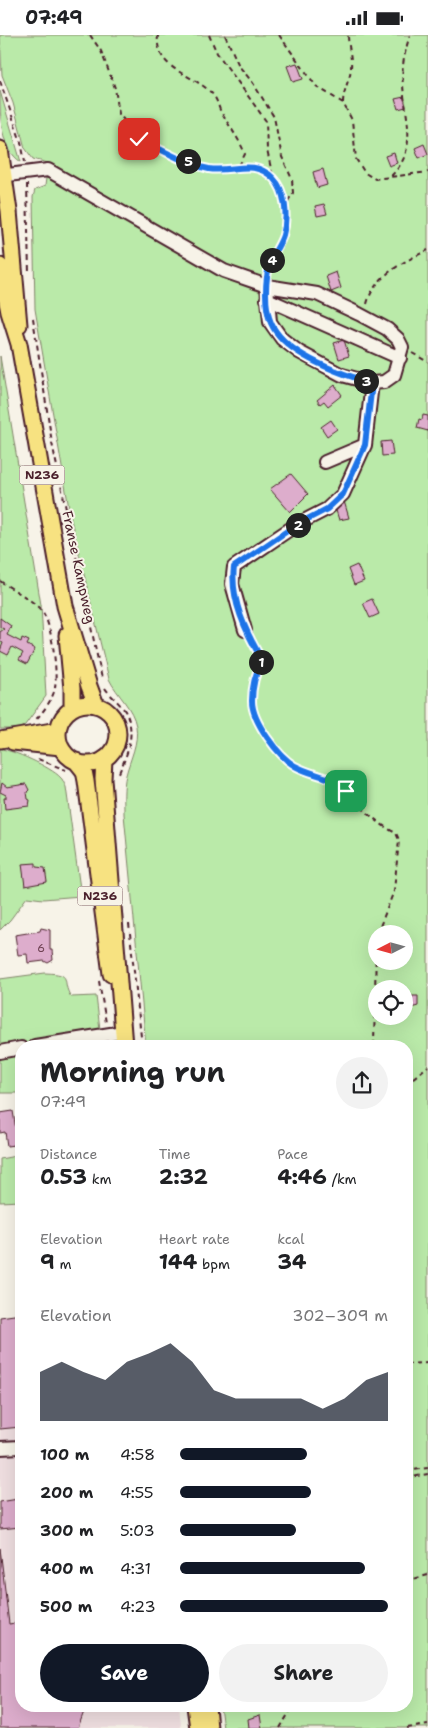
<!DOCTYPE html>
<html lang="en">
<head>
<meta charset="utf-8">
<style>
  :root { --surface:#fff; --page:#f2f2f2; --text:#202124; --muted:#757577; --accent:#111827 }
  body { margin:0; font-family:"Shantell Sans",sans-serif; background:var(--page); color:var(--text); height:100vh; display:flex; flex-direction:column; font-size:19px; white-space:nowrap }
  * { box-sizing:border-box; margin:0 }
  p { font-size:16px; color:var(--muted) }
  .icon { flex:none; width:28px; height:28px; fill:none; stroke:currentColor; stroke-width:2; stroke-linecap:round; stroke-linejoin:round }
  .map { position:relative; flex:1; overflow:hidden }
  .details { position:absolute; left:15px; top:1005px; width:398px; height:672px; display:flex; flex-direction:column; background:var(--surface); border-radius:20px; box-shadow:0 5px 20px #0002 }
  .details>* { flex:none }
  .needle { width:32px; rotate:264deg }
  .tools { position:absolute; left:368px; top:890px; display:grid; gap:10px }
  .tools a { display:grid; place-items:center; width:45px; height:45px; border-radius:50%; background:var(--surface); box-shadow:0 5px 20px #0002; font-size:25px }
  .pin { position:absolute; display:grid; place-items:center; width:42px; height:42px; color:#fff; margin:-21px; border-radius:10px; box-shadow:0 2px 8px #0006 }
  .km { position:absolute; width:25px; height:25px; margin:-12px; border-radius:50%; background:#222; color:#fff; font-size:14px; line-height:25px; text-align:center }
  .round { display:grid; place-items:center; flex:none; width:52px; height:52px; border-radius:26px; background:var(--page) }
  .summary { display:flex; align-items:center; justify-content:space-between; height:85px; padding:0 25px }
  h1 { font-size:28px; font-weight:700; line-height:38px }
  .stats { display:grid; grid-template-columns:repeat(3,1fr); gap:8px; height:85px; padding:5px 25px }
  .stats div { display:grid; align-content:center }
  .stats b { font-size:21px; font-weight:700 }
  .stats small { font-size:14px; font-weight:400 }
  .stats p { font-size:14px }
  .chart { height:140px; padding:10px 25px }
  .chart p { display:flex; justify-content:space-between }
  .chart svg { width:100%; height:90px; margin-top:5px; fill:var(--accent); opacity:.7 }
  .cta { display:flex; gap:10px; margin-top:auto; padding:10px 25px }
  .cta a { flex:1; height:58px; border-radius:30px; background:var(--accent); color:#fff; font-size:20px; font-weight:700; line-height:58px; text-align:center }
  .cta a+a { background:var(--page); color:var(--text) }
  ul { padding:0 25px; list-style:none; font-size:16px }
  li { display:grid; grid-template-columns:80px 60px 1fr; align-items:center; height:38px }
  li i { height:12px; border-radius:6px; background:var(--accent) }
  .status { display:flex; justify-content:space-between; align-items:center; height:35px; padding:0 25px; background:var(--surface); direction:ltr }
  .status svg { height:14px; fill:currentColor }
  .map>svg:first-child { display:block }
  .built { fill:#efdee0 }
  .green { fill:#baeaa9; stroke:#82846a; fill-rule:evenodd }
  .building { fill:#ddadcc; stroke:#4a1f2b }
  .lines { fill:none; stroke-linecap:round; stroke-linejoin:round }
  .minor-casing { stroke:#4a1f2b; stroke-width:16 }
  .major-casing { stroke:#4a1f2b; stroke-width:19 }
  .path { stroke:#4a1f2b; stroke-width:2; stroke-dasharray:5 4; stroke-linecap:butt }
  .minor { stroke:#f7f3e8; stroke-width:12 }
  .major { stroke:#f7e281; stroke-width:15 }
  .route-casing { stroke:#fff; stroke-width:10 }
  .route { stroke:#1a73e8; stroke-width:6 }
  .labels { text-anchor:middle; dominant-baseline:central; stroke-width:4; stroke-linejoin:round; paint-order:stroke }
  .number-label { font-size:11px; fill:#6f4253 }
  .shield { fill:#f7f3e8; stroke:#7e5f64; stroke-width:1 }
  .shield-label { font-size:12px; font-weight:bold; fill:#4a1f2b }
  .street-label { font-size:14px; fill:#4a1f2b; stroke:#f7f3e8 }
</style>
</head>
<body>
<div class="status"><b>07:49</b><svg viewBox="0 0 49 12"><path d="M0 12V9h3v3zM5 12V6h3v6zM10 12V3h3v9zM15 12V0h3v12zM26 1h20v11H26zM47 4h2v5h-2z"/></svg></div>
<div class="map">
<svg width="428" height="1693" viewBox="0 0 428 1693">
  <rect width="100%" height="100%" fill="#f7f3e8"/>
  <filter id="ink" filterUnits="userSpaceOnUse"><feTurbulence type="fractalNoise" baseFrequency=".02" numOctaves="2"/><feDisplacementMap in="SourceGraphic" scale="10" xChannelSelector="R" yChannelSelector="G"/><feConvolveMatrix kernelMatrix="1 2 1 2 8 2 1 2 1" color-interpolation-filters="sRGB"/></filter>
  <g filter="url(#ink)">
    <path class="built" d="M 21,1288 L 21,1671 L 179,1671 L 181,1690 L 179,1693 L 0,1693 L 0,1289 Z"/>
    <path class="green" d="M 0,0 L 428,0 L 428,1693 L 223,1693 L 220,1671 L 406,1671 L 406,1011 L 146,1011 L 124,779 C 124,766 123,752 126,740 C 130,724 139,708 136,691 C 133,673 117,660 109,644 L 71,485 L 35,274 L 33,162 L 35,155 L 45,151 L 48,128 L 33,124 L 25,113 L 13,68 L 2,40 ZM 376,899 L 404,899 L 404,926 L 376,926 ZM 376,954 L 404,954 L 404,981 L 376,981 Z
      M 0,56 L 21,127 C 0,113 0,82 0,56 Z
      M 0,321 L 41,570 L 46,661 L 25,690 L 19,694 L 0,694 Z
      M 0,714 C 11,714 52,733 60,742 C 63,744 64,749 66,752 L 81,861 L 43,864 L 27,862 L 10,885 L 0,895 Z
      M 45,938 C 75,939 60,945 71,962 L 96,961 L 102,1011 L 21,1011 L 21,1058 L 0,1058 L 0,944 Z
      M 21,1120 L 21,1166 L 0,1167 L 0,1124 Z"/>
    <path class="building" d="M 297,28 L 303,44 L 293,47 L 287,31 Z
      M 404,62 L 406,72 L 398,74 L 395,64 Z
      M 424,109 L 428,119 L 419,123 L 415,113 Z
      M 394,118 L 397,128 L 389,131 L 385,121 Z
      M 323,134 L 327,150 L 317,153 L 313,137 Z
      M 324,169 L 327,179 L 317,181 L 315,171 Z
      M 336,237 L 341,253 L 331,257 L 326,241 Z
      M 344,305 L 349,321 L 339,324 L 334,308 Z
      M 335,350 L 342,360 L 328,371 L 324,366 L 320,369 L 317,365 Z
      M 423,380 L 428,381 L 428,396 L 417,393 L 419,384 L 422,385 Z
      M 331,385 L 337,394 L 327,401 L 321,392 Z
      M 391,406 L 393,420 L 382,421 L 381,407 Z
      M 291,439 L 308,459 L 290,477 L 270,454 Z
      M 344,466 L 349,483 L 339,485 L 334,469 Z
      M 357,530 L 364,546 L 354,550 L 348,534 Z
      M 372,564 L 379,579 L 370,583 L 363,568 Z
      M 0,583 L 11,591 L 7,600 L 21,607 L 22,603 L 29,606 L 27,610 L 35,614 L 27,629 L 19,625 L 23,618 L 12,612 L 8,620 L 0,616 L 3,608 L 0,606 L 0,597 L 4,594 L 0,592 Z
      M 2,748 L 7,752 L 26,749 L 29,755 L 27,757 L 28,764 L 30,765 L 29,771 L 5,774 L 4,763 L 6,763 L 6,760 L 0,757 Z
      M 36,828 L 36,832 L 45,833 L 47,847 L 25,851 L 22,829 Z
      M 41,893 L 50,895 L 50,915 L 52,915 L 53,925 L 48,928 L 44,926 L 28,928 L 27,919 L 18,920 L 15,900 L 40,896 Z
      M 410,961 L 418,961 L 418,971 L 404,975 L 404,964 L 410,964 Z
      M 13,1076 L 16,1095 L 21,1094 L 21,1109 L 7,1111 L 5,1097 L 0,1098 L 0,1078 Z
      M 21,1279 L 21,1392 L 0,1394 L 0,1282 Z
      M 18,1464 L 21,1492 L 0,1494 L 0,1467 Z
      M 0,1513 L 9,1589 L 21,1587 L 21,1671 L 86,1671 L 78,1693 L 0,1693 Z
      M 260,1680 L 262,1693 L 249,1693 L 248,1684 Z"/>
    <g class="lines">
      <defs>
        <path id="minor" d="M 0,141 L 48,135 L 224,236 L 267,251 L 317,259 L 359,279 L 387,294 L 398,304 L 402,312 L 394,340 L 384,347 L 372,348 L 342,340 L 299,317 L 282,304 L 270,287 L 267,251
          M 267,264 L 400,323
          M 325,427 L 365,410 L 372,348
          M 245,595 L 232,549 L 234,532 L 296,490 L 327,474 L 343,459 L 365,410
          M 35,1011 L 123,997
          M 0,1017 L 21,1013
          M 0,1413 L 21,1412"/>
        <path id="major" d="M 0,114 L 9,176 L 19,290
          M 0,231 L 9,277 L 19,309 L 65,571 L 89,651 L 96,670
          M 67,600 L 72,654 L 72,673
          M58 699a30 30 0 1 1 60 0a30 30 0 1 1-60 0Z
          M 0,705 L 58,695
          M 13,707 L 61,712
          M 104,724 L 103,744 L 124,1011
          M 76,726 L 84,736 L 86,746 L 111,939
          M 195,1671 L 198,1693
          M 207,1671 L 209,1693"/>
      </defs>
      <use href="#minor" class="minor-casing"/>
      <use href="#major" class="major-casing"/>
      <path class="path" d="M 90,0 L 101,16 L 115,53 L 119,79 L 139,104 L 208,133 L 230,136 L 239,131 L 245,119 C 239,103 228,90 220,75 C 218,70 217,65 214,61 C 196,38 154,37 158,0
        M 209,0 L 217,18 L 266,86 L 267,115 L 273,143 L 286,169 L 283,200 L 270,228 L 269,239
        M 225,0 L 239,31 L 253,48 L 274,82 L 282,122 L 292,144 L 293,158 L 286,169
        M 279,0 L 316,51 L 343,68 L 352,85 L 356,124 L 365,138 L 375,144 L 428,137
        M 0,46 L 21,107 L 25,127
        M 343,68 C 343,55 350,45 351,33 C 352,22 348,11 348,0
        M 239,131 L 256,133 L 273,143
        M 391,141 C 419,114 405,83 403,50 C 401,32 405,16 410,0
        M 27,149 L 29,239
        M 367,269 C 374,241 403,227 428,215
        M 33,283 L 52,408 L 102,644
        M 412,318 L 428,327
        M 0,546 C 13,555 30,563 41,575 C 52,586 59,642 54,657 C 51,666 42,679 35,685
        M 428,594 L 428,611
        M 250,605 L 262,625 C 256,637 252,652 252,666 C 253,687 276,718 292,729 C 305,739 322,738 334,747 C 356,764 371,786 396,798 L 399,805 L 394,856 L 377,899
        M 105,653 C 111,662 123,670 127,680 C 136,701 126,722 118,740
        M 38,724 L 66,735
        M 129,889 L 142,1011
        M 99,946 L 106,988
        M 374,1011 L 376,910
        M 406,1049 L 428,1031
        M 406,1329 L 428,1328
        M 406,1436 L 428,1433
        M 406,1443 L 428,1439
        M 406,1546 L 428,1540
        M 280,1693 L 293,1671
        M 407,1693 L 428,1690"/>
      <use href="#minor" class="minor"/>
      <use href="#major" class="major"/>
    </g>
  </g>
  <g class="lines" filter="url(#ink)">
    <defs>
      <path id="route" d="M 139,104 C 161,114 185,129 209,134 C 232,138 253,123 273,143 C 286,156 288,183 283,200 C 280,210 273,218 270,228 C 265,244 264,272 271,288 C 285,320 341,339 372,348 L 365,410 L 343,459 L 327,474 L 296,490 L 234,532 C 230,565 246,597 262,625 C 256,637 252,652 252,666 C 252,686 278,721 295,731 C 306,737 316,739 327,743 C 334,745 340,752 346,756"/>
    </defs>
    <use href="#route" class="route-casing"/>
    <use href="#route" class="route"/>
  </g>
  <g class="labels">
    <g class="number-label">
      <text x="41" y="913">6</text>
    </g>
    <g class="shield">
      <rect x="19.5" y="430.5" width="45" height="19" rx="4"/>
      <rect x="77.5" y="851.5" width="45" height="19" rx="4"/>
    </g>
    <g class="shield-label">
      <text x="42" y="440">N236</text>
      <text x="100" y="861">N236</text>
    </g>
    <g class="street-label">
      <text transform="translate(79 532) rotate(78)">Franse Kampweg</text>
    </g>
  </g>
</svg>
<div class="tools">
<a><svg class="needle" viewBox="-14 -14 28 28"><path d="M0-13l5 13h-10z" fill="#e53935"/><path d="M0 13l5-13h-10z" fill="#757577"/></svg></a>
<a><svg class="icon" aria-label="locate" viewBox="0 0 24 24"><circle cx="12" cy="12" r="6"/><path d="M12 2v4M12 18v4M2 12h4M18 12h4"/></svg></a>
</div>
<div class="pin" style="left:346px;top:756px;background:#1e9e55"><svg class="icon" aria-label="arrive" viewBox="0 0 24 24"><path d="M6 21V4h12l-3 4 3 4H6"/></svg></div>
<div class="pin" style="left:139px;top:104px;background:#d93025"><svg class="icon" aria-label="check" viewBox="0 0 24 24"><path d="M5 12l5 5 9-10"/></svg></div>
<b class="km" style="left:261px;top:627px">1</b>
<b class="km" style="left:298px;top:490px">2</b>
<b class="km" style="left:366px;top:346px">3</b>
<b class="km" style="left:272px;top:225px">4</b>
<b class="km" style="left:188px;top:126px">5</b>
<section class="details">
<div class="summary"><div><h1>Morning run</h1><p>07:49</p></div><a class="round"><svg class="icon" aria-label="share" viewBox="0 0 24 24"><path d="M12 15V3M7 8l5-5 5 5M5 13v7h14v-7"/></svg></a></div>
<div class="stats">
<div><p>Distance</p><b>0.53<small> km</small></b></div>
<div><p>Time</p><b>2:32</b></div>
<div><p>Pace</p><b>4:46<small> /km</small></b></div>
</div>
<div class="stats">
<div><p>Elevation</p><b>9<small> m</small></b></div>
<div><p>Heart rate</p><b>144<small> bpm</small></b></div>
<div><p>kcal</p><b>34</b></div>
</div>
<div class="chart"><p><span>Elevation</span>302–309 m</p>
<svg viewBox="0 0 160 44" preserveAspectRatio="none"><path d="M0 44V20L10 15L20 20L30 24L40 15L50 11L60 6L70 15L80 29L90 33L100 33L110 33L120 33L130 38L140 33L150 24L160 20V44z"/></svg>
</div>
<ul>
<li><b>100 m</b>4:58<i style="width:61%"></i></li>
<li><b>200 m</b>4:55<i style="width:63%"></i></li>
<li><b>300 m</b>5:03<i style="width:56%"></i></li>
<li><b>400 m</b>4:31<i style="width:89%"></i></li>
<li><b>500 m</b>4:23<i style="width:100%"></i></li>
</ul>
<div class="cta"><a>Save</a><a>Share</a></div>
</section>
</div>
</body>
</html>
